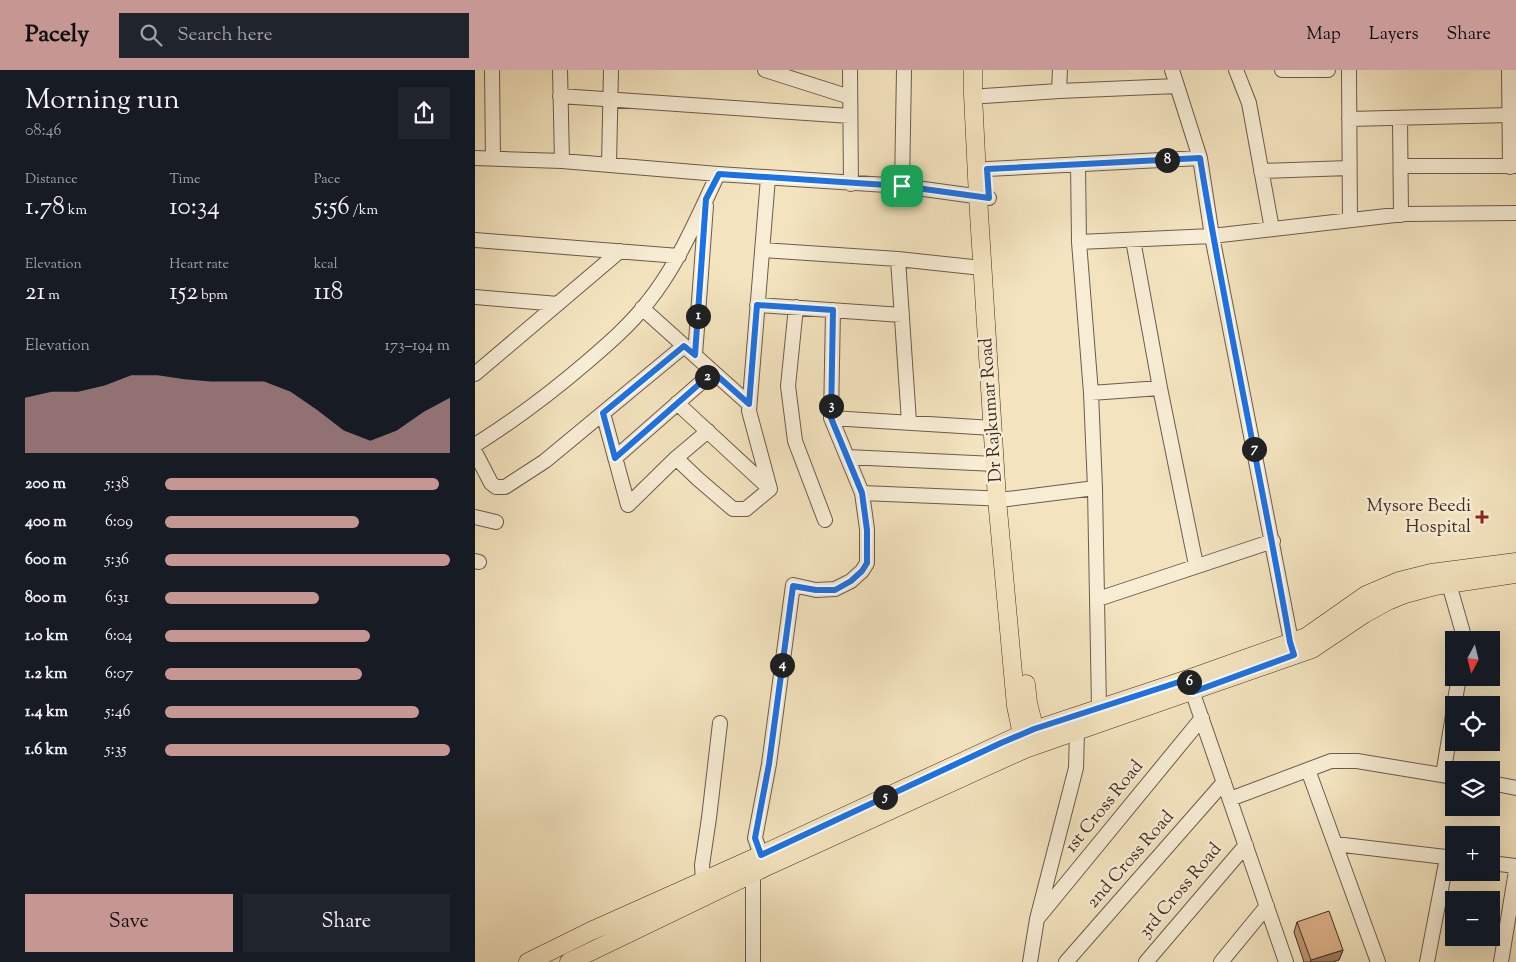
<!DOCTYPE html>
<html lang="en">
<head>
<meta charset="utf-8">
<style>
  :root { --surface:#171b24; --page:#20242c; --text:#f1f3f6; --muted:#9ea1a6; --accent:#c59692 }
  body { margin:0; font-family:"Sorts Mill Goudy",serif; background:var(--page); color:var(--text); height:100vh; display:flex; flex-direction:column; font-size:19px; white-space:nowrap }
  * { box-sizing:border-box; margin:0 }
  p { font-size:16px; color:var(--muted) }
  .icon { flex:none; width:28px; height:28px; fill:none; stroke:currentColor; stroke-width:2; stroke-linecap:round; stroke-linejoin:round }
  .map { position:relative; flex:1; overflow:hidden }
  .side { display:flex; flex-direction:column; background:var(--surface); width:475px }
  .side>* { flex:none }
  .needle { width:32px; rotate:187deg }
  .controls { position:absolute; left:970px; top:561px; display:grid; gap:10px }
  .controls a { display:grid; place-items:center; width:55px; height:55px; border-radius:0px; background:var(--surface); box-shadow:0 5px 20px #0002; font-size:25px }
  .pin { position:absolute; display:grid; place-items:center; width:42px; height:42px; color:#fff; margin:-21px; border-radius:10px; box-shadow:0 2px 8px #0006 }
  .km { position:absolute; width:25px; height:25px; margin:-12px; border-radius:50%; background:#222; color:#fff; font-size:14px; line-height:25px; text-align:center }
  .round { display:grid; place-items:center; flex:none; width:52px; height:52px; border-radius:0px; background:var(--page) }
  .headline { display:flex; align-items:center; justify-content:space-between; height:85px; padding:0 25px }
  h1 { font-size:28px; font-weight:600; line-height:38px }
  .metrics { display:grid; grid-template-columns:repeat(3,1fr); gap:8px; height:85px; padding:5px 25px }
  .metrics div { display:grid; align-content:center }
  .metrics b { font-size:25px; font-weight:600 }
  .metrics small { font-size:14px; font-weight:400 }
  .metrics p { font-size:14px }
  .chart { height:140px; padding:10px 25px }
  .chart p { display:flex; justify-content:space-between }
  .chart svg { width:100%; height:90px; margin-top:5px; fill:var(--accent); opacity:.7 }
  .action { display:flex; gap:10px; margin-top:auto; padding:10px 25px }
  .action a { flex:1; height:58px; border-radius:0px; background:var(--accent); color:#111; font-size:20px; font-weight:600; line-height:58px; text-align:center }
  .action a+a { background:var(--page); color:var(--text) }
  ul { padding:0 25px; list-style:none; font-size:16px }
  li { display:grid; grid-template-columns:80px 60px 1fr; align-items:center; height:38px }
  li i { height:12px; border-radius:6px; background:var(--accent) }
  header { display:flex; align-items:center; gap:30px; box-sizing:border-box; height:70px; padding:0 25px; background:var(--accent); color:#111 }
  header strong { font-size:24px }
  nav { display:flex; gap:28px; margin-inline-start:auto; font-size:18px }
  .search { width:350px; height:45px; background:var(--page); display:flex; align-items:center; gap:12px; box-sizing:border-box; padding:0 18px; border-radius:0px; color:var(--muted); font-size:19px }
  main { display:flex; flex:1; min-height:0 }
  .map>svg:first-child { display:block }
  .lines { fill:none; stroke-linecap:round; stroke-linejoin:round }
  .minor-casing { stroke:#6f5a4a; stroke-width:16 }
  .major-casing { stroke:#432c23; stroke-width:19 }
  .minor { stroke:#f7edd5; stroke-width:14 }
  .major { stroke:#f3e4bf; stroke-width:18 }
  .wall { fill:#be9774; stroke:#432c23 }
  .shaded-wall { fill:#9b7b5e; stroke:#432c23 }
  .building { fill:#ddb087; stroke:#432c23 }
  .route-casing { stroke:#fff; stroke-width:10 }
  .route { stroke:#1a73e8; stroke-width:6 }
  .poi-dot { fill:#8f2418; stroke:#f7edd5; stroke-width:2 }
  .labels { text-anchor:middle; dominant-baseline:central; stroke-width:5; stroke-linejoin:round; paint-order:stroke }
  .street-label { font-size:18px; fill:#432c23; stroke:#f7edd5 }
  .poi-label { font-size:18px; fill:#432c23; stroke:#f7edd5; text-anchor:end }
</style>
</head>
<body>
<header>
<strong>Pacely</strong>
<div class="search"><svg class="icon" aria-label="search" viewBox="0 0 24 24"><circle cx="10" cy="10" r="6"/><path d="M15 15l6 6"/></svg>Search here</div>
<nav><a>Map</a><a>Layers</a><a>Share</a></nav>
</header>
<main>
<section class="side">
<div class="headline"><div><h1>Morning run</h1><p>08:46</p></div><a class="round"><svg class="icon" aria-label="share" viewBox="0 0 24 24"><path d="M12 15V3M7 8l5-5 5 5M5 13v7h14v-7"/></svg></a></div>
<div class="metrics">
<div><p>Distance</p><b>1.78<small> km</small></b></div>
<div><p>Time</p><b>10:34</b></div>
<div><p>Pace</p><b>5:56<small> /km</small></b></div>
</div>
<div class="metrics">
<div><p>Elevation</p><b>21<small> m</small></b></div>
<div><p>Heart rate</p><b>152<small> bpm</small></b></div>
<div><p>kcal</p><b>118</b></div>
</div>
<div class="chart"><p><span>Elevation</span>173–194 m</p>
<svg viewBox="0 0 160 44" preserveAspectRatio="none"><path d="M0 44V17L10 14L20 14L30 11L40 6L50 6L60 8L70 9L80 9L90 9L100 14L110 23L120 33L130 38L140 33L150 24L160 17V44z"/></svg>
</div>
<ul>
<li><b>200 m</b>5:38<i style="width:96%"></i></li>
<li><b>400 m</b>6:09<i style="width:68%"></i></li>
<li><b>600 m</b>5:36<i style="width:100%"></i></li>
<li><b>800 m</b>6:31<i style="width:54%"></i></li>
<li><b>1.0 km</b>6:04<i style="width:72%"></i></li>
<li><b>1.2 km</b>6:07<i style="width:69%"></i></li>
<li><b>1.4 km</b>5:46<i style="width:89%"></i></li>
<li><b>1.6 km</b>5:35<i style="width:100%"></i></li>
</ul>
<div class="action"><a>Save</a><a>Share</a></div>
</section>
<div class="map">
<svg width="1041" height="892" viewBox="0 0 1041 892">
  <rect width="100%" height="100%" fill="#f3e4bf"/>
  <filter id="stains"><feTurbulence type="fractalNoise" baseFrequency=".004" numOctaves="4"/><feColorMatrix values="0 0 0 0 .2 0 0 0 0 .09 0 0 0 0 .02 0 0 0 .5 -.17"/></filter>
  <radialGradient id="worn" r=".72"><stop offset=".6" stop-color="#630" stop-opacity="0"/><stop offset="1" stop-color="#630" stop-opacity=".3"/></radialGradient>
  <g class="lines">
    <defs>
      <path id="minor" d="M 17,0 L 18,89
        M 85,0 L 87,91
        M 290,0 L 375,27
        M 375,0 L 376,114
        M 697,0 L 725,88 L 737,166 L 818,581
        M 761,0 L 774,33 L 797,159
        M 807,0 L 853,0
        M 874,0 L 875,150
        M 1034,0 L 1035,97
        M 584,21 L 585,0
        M 85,26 L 375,46
        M 509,26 L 584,21 L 702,16
        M 925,48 L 926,145
        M 874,49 L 1035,45
        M 0,88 L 87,91 L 243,104 L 427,116 L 514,128
        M 603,94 L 604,172 L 616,323 L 620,418 L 624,638
        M 134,95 L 136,0
        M 927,96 L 1041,96
        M 512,99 L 725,88
        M 786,101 L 874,98
        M 293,108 L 274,341 L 295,419
        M 427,116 L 429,0
        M 0,170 L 204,186
        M 658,170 L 685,318 L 721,495
        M 604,172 L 737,166 L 929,144 L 1041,143
        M 287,180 L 423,189 L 507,198
        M 423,189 L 434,352
        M 0,227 L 83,234
        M 282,235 L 427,245
        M 321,237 L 313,316 L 320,371 L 350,450
        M 167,238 L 274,334
        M 220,285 L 231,136
        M 0,304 L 145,181
        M 616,323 L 685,318
        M 202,333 L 295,419
        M 128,343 L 153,435 L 201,388 L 233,361
        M 356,348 L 518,358
        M 0,375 C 40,350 77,322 112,292 C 133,274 155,255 172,233 C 203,195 222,148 243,104
        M 0,382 L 16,413 L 21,417 L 30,417 L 70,391 L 209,276
        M 372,387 L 520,394
        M 140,388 L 238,302
        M 201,388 L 223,409 L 258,439 L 271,439 L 295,419
        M 387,423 L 533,429 L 620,418
        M 0,447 L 21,452
        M 0,491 L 4,492
        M 974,514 L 990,570
        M 623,529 L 798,471
        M 714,612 L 811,892
        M 979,635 L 984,608
        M 833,700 L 903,892
        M 968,705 L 979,639
        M 1016,713 L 1041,718
        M 755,729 L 856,691 L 882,691 L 979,707
        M 860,774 L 979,788
        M 286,785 L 280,768 L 294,694 L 318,515 L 341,520 L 360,519 L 376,511 L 387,501 L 392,493 L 392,459 L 387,423 L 356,348 L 358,240
        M 1016,793 L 1041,796
        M 278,803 L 278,892
        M 228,811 L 227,795 L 234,748 L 245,653
        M 562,849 L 727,648
        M 555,892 L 562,849 L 601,698 L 602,662
        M 591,892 L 749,712
        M 671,892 L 771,775
        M 746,892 L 792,836
        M 952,892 L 972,788
        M 1026,892 L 1041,801"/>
      <path id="major" d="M 498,0 L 498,25 L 503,127 L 522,429 L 541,636 L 549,674
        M 551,614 L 553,633 L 562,669
        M 53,892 L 116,861 L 286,785 L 547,664 L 713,609 L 831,567 L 891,525 L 924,511 L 956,503 L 1041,492
        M 94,892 L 295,795 L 550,679 L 837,579 L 889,544 L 913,531 L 930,524 L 960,516 L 1041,504"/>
    </defs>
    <use href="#minor" class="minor-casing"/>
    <use href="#major" class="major-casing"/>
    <use href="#minor" class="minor"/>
    <use href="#major" class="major"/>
  </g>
  <path class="wall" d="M 822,852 L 868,880 L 864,890 L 857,892 L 829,892 L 819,862 Z"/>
  <path class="shaded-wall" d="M 868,880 L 864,890 L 857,892 L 835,892 L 836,890 Z"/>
  <path class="building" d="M 854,841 L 868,880 L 836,890 L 822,852 Z"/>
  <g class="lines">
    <defs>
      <path id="route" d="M 725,88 C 751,250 787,410 815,572 L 819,585 L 718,622 L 713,609 L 559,659 L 526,673 L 286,785 L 280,768 L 294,694 L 318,516 L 341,520 L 360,520 L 376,511 L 387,501 L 392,493 L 392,460 L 387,423 L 356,348 L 358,240 L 282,235 L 274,334 L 238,302 L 140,388 L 128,343 L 209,276 L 220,285 L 231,129 L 244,104 L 427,116 L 514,128 L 512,99 Z"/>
    </defs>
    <use href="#route" class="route-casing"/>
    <use href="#route" class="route"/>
  </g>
  <path class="poi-dot" d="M1004.5 439.5h5v5h5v5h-5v5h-5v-5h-5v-5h5z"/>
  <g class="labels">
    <g class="street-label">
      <text transform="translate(517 340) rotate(-94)">Dr Rajkumar Road</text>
      <text transform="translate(630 737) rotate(-51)">1st Cross Road</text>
      <text transform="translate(656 790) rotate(-49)">2nd Cross Road</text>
      <text transform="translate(706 821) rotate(-50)">3rd Cross Road</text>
    </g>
    <g class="poi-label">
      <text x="996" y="437">Mysore Beedi<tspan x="996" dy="21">Hospital</tspan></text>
    </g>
  </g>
  <rect width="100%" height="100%" filter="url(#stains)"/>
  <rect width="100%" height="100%" fill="url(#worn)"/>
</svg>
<div class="controls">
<a><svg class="needle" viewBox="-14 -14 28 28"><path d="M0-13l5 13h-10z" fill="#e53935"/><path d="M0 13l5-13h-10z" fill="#9ea1a6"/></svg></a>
<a><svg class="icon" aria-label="locate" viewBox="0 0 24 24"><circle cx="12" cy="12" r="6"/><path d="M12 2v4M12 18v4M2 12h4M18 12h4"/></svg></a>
<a><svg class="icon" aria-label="layers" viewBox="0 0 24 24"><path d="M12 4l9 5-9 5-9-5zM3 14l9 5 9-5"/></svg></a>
<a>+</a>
<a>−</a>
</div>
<div class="pin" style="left:427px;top:116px;background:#1e9e55"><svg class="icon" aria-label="arrive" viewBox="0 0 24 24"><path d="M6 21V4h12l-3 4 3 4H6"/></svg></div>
<b class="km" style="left:223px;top:246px">1</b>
<b class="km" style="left:232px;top:307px">2</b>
<b class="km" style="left:356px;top:336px">3</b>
<b class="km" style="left:307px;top:595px">4</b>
<b class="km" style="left:410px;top:727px">5</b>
<b class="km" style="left:714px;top:612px">6</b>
<b class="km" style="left:779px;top:379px">7</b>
<b class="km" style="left:692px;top:90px">8</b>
</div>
</main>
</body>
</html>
